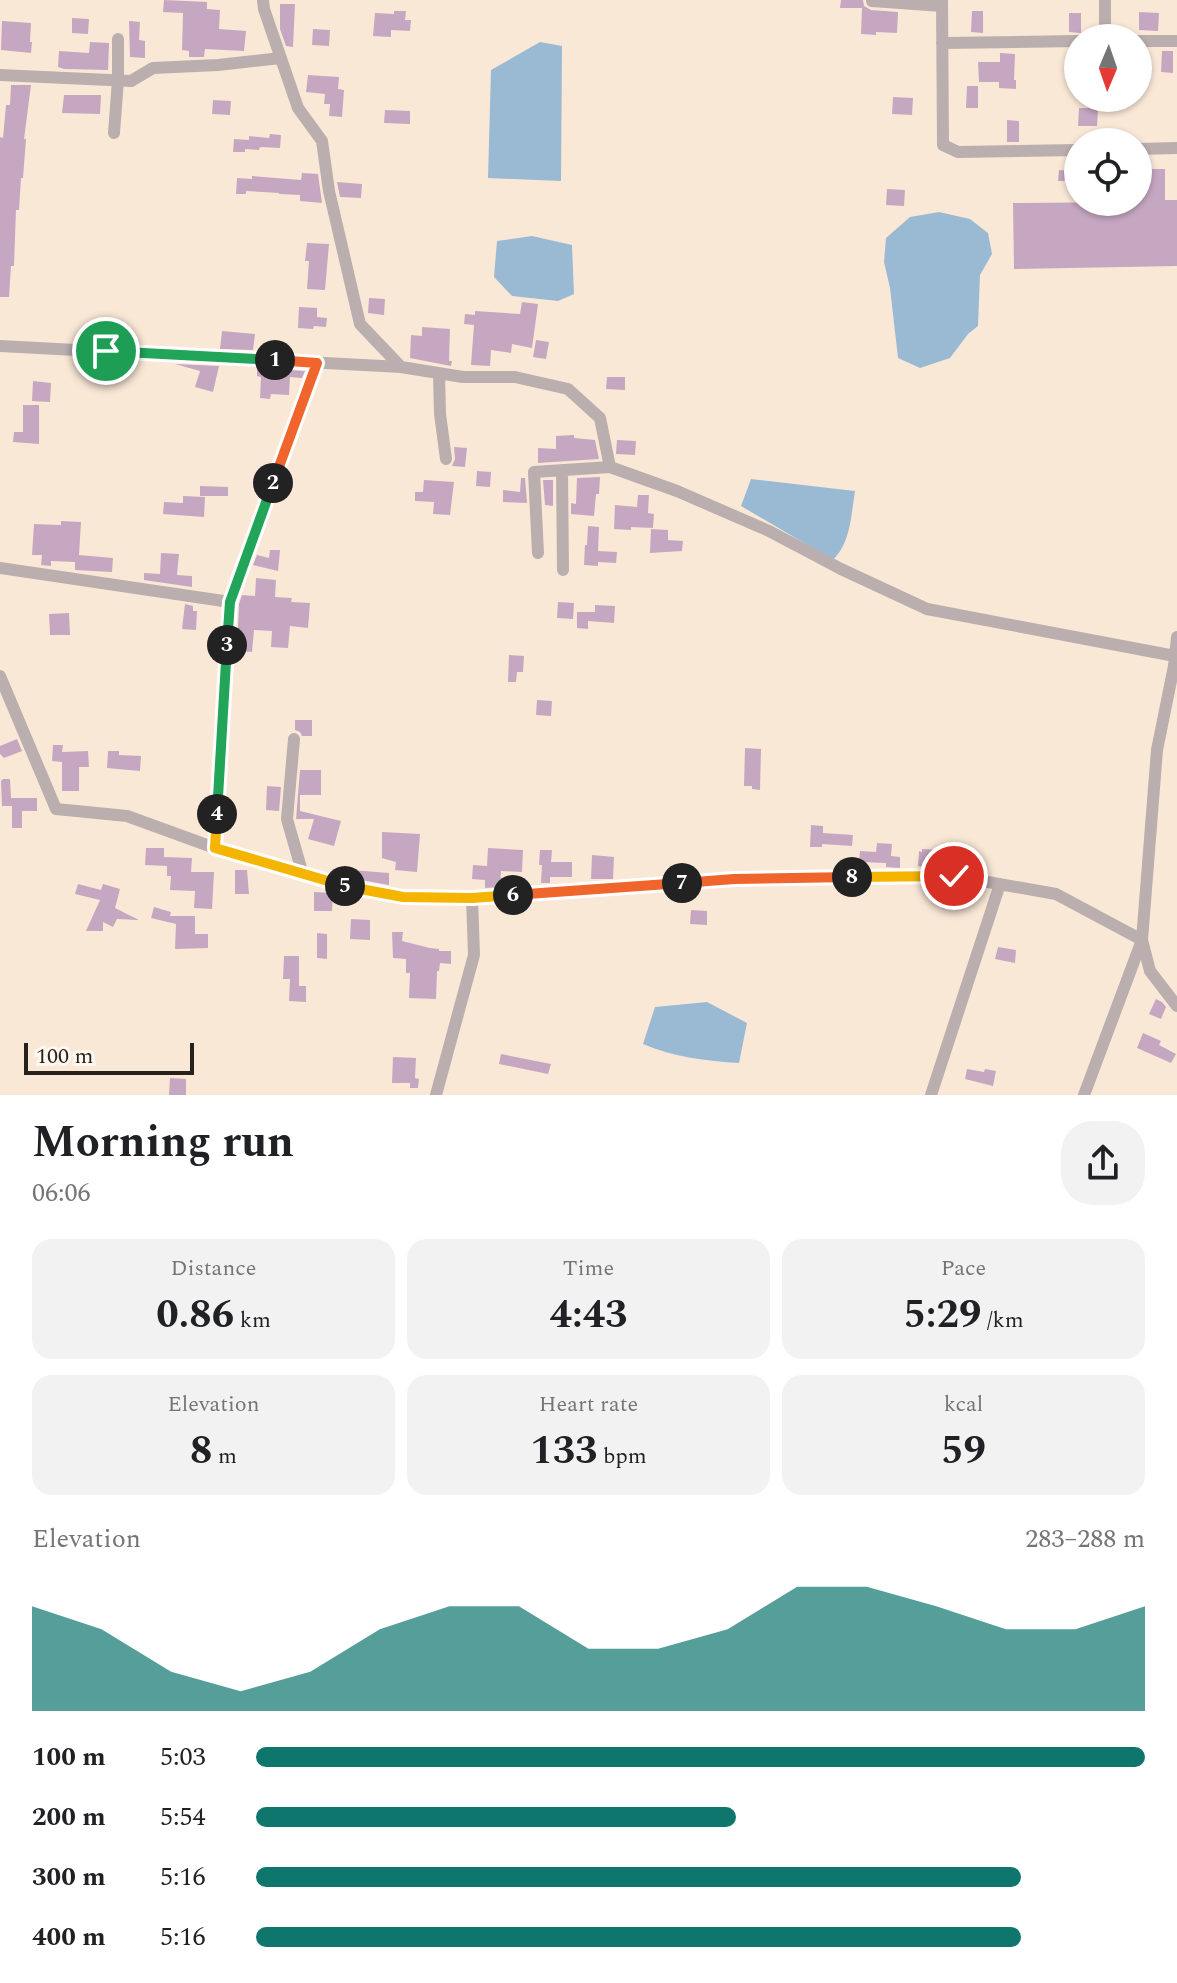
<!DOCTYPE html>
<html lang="en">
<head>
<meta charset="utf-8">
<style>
  :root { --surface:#fff; --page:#f2f2f2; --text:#202124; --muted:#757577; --accent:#0f766e }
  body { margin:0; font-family:Spectral,serif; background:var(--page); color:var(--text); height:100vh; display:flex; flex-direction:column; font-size:30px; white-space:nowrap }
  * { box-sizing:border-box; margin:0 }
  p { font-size:26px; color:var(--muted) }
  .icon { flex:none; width:44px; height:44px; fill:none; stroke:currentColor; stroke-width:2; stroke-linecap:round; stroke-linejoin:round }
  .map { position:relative; height:1095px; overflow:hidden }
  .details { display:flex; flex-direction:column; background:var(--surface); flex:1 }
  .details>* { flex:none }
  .needle { width:52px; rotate:182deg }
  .buttons { position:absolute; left:1064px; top:24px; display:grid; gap:16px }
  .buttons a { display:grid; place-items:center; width:88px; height:88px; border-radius:50%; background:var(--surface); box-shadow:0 2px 6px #0004; font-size:40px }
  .scale { position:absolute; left:24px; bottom:20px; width:170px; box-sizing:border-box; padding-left:8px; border:4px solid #27211b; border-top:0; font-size:22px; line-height:28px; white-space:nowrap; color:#27211b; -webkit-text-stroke:6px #fff8f1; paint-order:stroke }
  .pin { position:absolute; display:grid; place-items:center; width:68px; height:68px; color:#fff; margin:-34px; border:4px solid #fff; border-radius:50%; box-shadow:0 2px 8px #0007 }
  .km { position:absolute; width:40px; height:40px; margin:-20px; border-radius:50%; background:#222; color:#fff; font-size:22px; line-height:40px; text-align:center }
  .round { display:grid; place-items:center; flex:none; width:84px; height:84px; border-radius:32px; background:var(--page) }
  .headline { display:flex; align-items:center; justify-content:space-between; height:136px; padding:0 32px }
  h1 { font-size:44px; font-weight:700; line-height:60px }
  .figures { display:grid; grid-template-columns:repeat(3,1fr); gap:12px; height:136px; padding:8px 32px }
  .figures div { display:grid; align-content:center; border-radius:20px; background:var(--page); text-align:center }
  .figures b { font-size:40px; font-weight:700 }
  .figures small { font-size:22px; font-weight:400 }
  .figures p { font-size:22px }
  .chart { height:224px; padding:16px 32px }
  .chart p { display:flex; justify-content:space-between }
  .chart svg { width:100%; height:144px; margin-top:8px; fill:var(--accent); opacity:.7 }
  ul { padding:0 32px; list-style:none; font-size:26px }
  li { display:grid; grid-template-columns:128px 96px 1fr; align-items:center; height:60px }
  li i { height:20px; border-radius:10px; background:var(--accent) }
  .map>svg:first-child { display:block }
  .water { fill:#9abad4 }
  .building { fill:#c6a7c1 }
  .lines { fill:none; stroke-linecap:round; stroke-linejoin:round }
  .minor { stroke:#baaeaf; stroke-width:12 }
  .split-1-casing { stroke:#fff; stroke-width:16 }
  .split-2-casing { stroke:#fff; stroke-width:16 }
  .split-3-casing { stroke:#fff; stroke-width:16 }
  .split-4-casing { stroke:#fff; stroke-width:16 }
  .split-5-casing { stroke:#fff; stroke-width:16 }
  .split-6-casing { stroke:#fff; stroke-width:16 }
  .split-7-casing { stroke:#fff; stroke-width:16 }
  .split-8-casing { stroke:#fff; stroke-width:16 }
  .split-9-casing { stroke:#fff; stroke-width:16 }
  .split-1 { stroke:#22a559; stroke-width:10 }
  .split-2 { stroke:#f0652b; stroke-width:10 }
  .split-3 { stroke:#22a559; stroke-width:10 }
  .split-4 { stroke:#22a559; stroke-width:10 }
  .split-5 { stroke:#f5b400; stroke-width:10 }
  .split-6 { stroke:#f5b400; stroke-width:10 }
  .split-7 { stroke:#f0652b; stroke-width:10 }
  .split-8 { stroke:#f0652b; stroke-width:10 }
  .split-9 { stroke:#f5b400; stroke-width:10 }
</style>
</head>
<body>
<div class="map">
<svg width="1177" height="1095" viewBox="0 0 1177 1095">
  <rect width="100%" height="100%" fill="#fae8d7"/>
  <path class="water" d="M 540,42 L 562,46 L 561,181 L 488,178 L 491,70 Z
    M 939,212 L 970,219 L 988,233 L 992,254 L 980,275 L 978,326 L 968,334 L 950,358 L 920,368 L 898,358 L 890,288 L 884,262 L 886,238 L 910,217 Z
    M 532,236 L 572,245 L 574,294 L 558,301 L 512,296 L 494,277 L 497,241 Z
    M 751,479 L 855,491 C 851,515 851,542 833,560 L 741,506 Z
    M 707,1002 L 747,1023 L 739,1063 C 707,1061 673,1057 643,1044 L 655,1007 Z"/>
  <path class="building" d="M 164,0 L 207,2 L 207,9 L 220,10 L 219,29 L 246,31 L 244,51 L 205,49 L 204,57 L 189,57 L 189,51 L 182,50 L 183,13 L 163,12 Z
    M 841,0 L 863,0 L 864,6 L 871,10 L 898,12 L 897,33 L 876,32 L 876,35 L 861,34 L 862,8 L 840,8 Z
    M 280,4 L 295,4 L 293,47 L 286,46 L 280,29 Z
    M 394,11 L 406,11 L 405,20 L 411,20 L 410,31 L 391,30 L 391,37 L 373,36 L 375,13 L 394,14 Z
    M 972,11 L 983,11 L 983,33 L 971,32 Z
    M 1139,12 L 1159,13 L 1158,31 L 1139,30 Z
    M 1069,13 L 1081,13 L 1081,33 L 1069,32 Z
    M 72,18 L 89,19 L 88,34 L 72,33 Z
    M 2,21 L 31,23 L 30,42 L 32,42 L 31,53 L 1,50 Z
    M 129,21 L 140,22 L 139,40 L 145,41 L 145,58 L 130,57 Z
    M 313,29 L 330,30 L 329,46 L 312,45 Z
    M 90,42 L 109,43 L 108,70 L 64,69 L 58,67 L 59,51 L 89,53 Z
    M 1162,51 L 1173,51 L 1173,73 L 1161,72 Z
    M 1000,53 L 1015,54 L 1014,80 L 1016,80 L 1016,89 L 999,88 L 999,82 L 979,82 L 978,62 L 1000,62 Z
    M 308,75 L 339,77 L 338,89 L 344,90 L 342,117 L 329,116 L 330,104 L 324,104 L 325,94 L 306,92 Z
    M 11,85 L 31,85 L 24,139 L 26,139 L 23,178 L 21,178 L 19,210 L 16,210 L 14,266 L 11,266 L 9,297 L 0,297 L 0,137 L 3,138 L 6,105 L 10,105 Z
    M 967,86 L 978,86 L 978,108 L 966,108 Z
    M 64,95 L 101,95 L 100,114 L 62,113 Z
    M 893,97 L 913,98 L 912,115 L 892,114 Z
    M 213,100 L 231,101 L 230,115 L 212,114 Z
    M 1079,108 L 1098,108 L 1097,126 L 1078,126 Z
    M 385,110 L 410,111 L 410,124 L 384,123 Z
    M 1007,120 L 1019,121 L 1019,142 L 1007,142 Z
    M 270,134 L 281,135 L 280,148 L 260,147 L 259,150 L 245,149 L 245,152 L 233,152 L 234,139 L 249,140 L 249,136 L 269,138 Z
    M 1138,169 L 1165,169 L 1165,200 L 1177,200 L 1177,266 L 1014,269 L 1013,203 L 1138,202 Z
    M 1059,170 L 1078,171 L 1078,181 L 1058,181 Z
    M 302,173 L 318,174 L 322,203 L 300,201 L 300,195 L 279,194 L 279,193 L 246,191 L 246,194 L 236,194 L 237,178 L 252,179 L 252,176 L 301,180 Z
    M 337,182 L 362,184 L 361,198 L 340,197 Z
    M 887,189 L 905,190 L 904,206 L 886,205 Z
    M 307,243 L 329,244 L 325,290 L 307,289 L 309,261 L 305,261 Z
    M 369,298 L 385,299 L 384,315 L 368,313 Z
    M 522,302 L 538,304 L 532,348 L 512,344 L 511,353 L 491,350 L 490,366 L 471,365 L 474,325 L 464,324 L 465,314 L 475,315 L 475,311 L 520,314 Z
    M 299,307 L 317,308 L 317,317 L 327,318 L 326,327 L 314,326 L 313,329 L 298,328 Z
    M 422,327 L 450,329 L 449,361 L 452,361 L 451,366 L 410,358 L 411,335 L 422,336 Z
    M 222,331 L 255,334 L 253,350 L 220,349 Z
    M 536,340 L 549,342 L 546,359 L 533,357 Z
    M 175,364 L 219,366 L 213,392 L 195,387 L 200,371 Z
    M 257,368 L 305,371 L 302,378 L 290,377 L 289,395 L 271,394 L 270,399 L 260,398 L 261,377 L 257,376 Z
    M 607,377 L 625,377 L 625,390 L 606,389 Z
    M 33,381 L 51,383 L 50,402 L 32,401 Z
    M 23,405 L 39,405 L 39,444 L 13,442 L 14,432 L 23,432 Z
    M 574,435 L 574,438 L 595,440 L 599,459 L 538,463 L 538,448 L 556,449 L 556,436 Z
    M 617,440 L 636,441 L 635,455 L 616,454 Z
    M 454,447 L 467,448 L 465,467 L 452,466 L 455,459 Z
    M 477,471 L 491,472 L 490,487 L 476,486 Z
    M 600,477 L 599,494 L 596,494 L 594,516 L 571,514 L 571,503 L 576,504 L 577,478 Z
    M 521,478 L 525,478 L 527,503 L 503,502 L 503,490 L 520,492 Z
    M 424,480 L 454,482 L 450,515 L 433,514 L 434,502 L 415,501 L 415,492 L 423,492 Z
    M 543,480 L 553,480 L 553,506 L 545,505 Z
    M 200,486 L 228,487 L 228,496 L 200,496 Z
    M 638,495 L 649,495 L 648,513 L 654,514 L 653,528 L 631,527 L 631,530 L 614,529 L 615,505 L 637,507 Z
    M 183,496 L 205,497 L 204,517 L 163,514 L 164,502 L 183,503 Z
    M 61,521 L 81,522 L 79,555 L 113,558 L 112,572 L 75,570 L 75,562 L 51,561 L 51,566 L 41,565 L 42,555 L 32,555 L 34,524 L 61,525 Z
    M 588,526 L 599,527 L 598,551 L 617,552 L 616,563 L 598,562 L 598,566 L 584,565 L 585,545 L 587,545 Z
    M 651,529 L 668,530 L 668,540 L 683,541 L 682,551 L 650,553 Z
    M 270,550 L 280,550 L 278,571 L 253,565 L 257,555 L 269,558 Z
    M 161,553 L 179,554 L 177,575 L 192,576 L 192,587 L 144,580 L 144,573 L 160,574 Z
    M 256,578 L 276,580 L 275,597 L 292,598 L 291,602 L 310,603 L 308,628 L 290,626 L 288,648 L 271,647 L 272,631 L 254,630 L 252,652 L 237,651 L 239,604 L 242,595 L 255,596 Z
    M 558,602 L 574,603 L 573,619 L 557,618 Z
    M 185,604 L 193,606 L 193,611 L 197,611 L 196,630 L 182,629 Z
    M 595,605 L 615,606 L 614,623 L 588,621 L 588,629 L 577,628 L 577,612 L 595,612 Z
    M 69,613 L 70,635 L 50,635 L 49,614 Z
    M 509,655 L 524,656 L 523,672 L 517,672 L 516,682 L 508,682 Z
    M 537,700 L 552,701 L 551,716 L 536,715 Z
    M 295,720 L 312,720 L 312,736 L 302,736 L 300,732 L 295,730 Z
    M 17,739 L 22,751 L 4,758 L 0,754 L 0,746 Z
    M 53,745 L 63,745 L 62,752 L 88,751 L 89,767 L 79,767 L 79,791 L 62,791 L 62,762 L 52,761 Z
    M 745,748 L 761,749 L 760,790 L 752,789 L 752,786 L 744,786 Z
    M 108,751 L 119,751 L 119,755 L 141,756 L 140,771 L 107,768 Z
    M 300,770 L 321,770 L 321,795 L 300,795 L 300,811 L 341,821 L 334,846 L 308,839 L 314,819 L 296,819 Z
    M 3,779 L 10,779 L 11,798 L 37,798 L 37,811 L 22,811 L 22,828 L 12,828 L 12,806 L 2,806 L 1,781 Z
    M 267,786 L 281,787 L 279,811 L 266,810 Z
    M 811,825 L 823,826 L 823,833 L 853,835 L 852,846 L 822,844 L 822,847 L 810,847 Z
    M 382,832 L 420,834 L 417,872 L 395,870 L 396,862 L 382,858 Z
    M 877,843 L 892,844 L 891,856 L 900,857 L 900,868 L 886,867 L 886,863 L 859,862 L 860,851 L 876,852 Z
    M 146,848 L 164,848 L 164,857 L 192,858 L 191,872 L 214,872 L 212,909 L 194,908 L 195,891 L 170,890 L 171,876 L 167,876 L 167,866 L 145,865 Z
    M 488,848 L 523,850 L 522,872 L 501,871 L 500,887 L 485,888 L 485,880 L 472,879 L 473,865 L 487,866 Z
    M 922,849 L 942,850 L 941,861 L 928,860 L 927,867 L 918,866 L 919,851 L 922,852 Z
    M 540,850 L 552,850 L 551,862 L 572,862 L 572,877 L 550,877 L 550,883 L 541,883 L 542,865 L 539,865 Z
    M 592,855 L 614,857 L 613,879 L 591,879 Z
    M 235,870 L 247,870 L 249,894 L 235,894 Z
    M 351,870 L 389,873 L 389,885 L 350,878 Z
    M 78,884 L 101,890 L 103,884 L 120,889 L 115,908 L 139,920 L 117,919 L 113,927 L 103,922 L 103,931 L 86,931 L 100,900 L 75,894 Z
    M 314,892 L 333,893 L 332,911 L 314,911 Z
    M 154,907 L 171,912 L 170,916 L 195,916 L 195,934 L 208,934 L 208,948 L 175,949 L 176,924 L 151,918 Z
    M 691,910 L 707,911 L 707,925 L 690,924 Z
    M 351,919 L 370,920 L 370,940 L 350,939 Z
    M 392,932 L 403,932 L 402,941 L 430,948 L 439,949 L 439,951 L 451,951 L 451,964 L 440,963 L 439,971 L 437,971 L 436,999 L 409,998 L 410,973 L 406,973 L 406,959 L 393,958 Z
    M 317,933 L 327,934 L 327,959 L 317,958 Z
    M 998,947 L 1016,950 L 1015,963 L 995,959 Z
    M 284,956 L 299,956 L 299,986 L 306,986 L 306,1002 L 289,1001 L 290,979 L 283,979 Z
    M 1156,999 L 1162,1002 L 1166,1007 L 1161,1019 L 1149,1014 Z
    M 1143,1033 L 1161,1041 L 1159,1045 L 1176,1054 L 1171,1063 L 1137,1048 Z
    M 501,1054 L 551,1064 L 548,1074 L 499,1064 Z
    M 393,1057 L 416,1058 L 415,1078 L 419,1079 L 418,1088 L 410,1088 L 410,1083 L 392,1083 Z
    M 967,1069 L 984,1072 L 985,1069 L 996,1071 L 993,1086 L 965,1079 Z
    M 170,1078 L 186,1079 L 186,1095 L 169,1095 Z"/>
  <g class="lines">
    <path class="minor" d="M 263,0 L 264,9 L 298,108 L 322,141 L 329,191 L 360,324 L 401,367 L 463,377 L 515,377 L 568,389 L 600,418 L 610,467 L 677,491 L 769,531 L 841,569 L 927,609 L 1175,656
      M 942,0 L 943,145 L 958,152 L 1078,150
      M 1105,0 L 1105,38
      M 872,1 L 942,6
      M 1138,41 L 1177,41
      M 942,43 L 1078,41
      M 0,75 L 131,81 L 153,68 L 218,65 L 281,58
      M 114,133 L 118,80 L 118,39
      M 1138,149 L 1177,148
      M 0,346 L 401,367
      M 439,373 L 440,414 L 446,459
      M 562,470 L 563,570
      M 538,553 L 534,472 L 610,467
      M 0,568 L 230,602
      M 1177,637 L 1174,666 L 1157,750 L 1142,940 L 1150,971 L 1177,1006
      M 0,676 L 56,809 L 127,816 L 215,848 L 335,884 L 403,897 L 472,898 L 734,879 L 954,876 L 1056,894 L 1142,940 L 1084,1095
      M 294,739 L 287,819 L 303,875
      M 215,848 L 230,602 L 317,363
      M 436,1095 L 474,955 L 472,898
      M 931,1095 L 1000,884"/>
  </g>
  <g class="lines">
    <defs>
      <path id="split-1" d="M 106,351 L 275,360"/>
      <path id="split-2" d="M 273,483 L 317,363 L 275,360"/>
      <path id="split-3" d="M 227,645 L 230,602 L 273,483"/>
      <path id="split-4" d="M 217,814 L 227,645"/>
      <path id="split-5" d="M 217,814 L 215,848 L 345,886"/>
      <path id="split-6" d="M 345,886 L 403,897 L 472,898 L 513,895"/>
      <path id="split-7" d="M 513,895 L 682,883"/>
      <path id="split-8" d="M 682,883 L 734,879 L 852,877"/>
      <path id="split-9" d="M 852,877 L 954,876"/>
    </defs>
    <use href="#split-1" class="split-1-casing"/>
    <use href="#split-2" class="split-2-casing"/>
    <use href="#split-3" class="split-3-casing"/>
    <use href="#split-4" class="split-4-casing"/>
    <use href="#split-5" class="split-5-casing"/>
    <use href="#split-6" class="split-6-casing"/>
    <use href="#split-7" class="split-7-casing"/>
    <use href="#split-8" class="split-8-casing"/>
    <use href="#split-9" class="split-9-casing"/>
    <use href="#split-1" class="split-1"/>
    <use href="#split-2" class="split-2"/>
    <use href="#split-3" class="split-3"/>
    <use href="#split-4" class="split-4"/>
    <use href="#split-5" class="split-5"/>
    <use href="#split-6" class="split-6"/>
    <use href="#split-7" class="split-7"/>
    <use href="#split-8" class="split-8"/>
    <use href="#split-9" class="split-9"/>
  </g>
</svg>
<div class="buttons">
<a><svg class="needle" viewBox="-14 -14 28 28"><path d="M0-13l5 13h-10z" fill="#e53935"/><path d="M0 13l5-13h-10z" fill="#757577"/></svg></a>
<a><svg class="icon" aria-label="locate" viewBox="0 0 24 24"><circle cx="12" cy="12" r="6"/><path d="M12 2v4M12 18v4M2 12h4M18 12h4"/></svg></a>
</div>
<div class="scale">100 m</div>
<div class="pin" style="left:106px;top:351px;background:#1e9e55"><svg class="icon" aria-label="arrive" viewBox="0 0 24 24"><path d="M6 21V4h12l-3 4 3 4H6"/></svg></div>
<div class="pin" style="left:954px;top:876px;background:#d93025"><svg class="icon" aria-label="check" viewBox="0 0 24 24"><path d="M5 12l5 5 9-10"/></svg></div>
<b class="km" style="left:275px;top:360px">1</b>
<b class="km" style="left:273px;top:483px">2</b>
<b class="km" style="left:227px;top:645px">3</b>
<b class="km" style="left:217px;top:814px">4</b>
<b class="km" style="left:345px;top:886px">5</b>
<b class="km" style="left:513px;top:895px">6</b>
<b class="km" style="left:682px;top:883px">7</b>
<b class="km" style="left:852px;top:877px">8</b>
</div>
<section class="details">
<div class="headline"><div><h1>Morning run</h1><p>06:06</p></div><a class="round"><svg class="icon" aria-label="share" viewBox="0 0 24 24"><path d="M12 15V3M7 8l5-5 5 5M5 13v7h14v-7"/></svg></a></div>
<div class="figures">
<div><p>Distance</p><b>0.86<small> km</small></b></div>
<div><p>Time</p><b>4:43</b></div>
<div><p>Pace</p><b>5:29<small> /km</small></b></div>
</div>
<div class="figures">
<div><p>Elevation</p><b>8<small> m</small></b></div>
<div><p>Heart rate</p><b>133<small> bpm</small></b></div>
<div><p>kcal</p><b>59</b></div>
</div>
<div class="chart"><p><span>Elevation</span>283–288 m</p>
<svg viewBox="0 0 160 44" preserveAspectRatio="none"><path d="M0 44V12L10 19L20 32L30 38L40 32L50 19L60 12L70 12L80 25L90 25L100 19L110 6L120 6L130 12L140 19L150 19L160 12V44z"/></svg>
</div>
<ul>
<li><b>100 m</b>5:03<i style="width:100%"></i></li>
<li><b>200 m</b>5:54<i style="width:54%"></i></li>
<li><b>300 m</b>5:16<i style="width:86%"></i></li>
<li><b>400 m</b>5:16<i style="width:86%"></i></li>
</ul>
</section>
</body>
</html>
